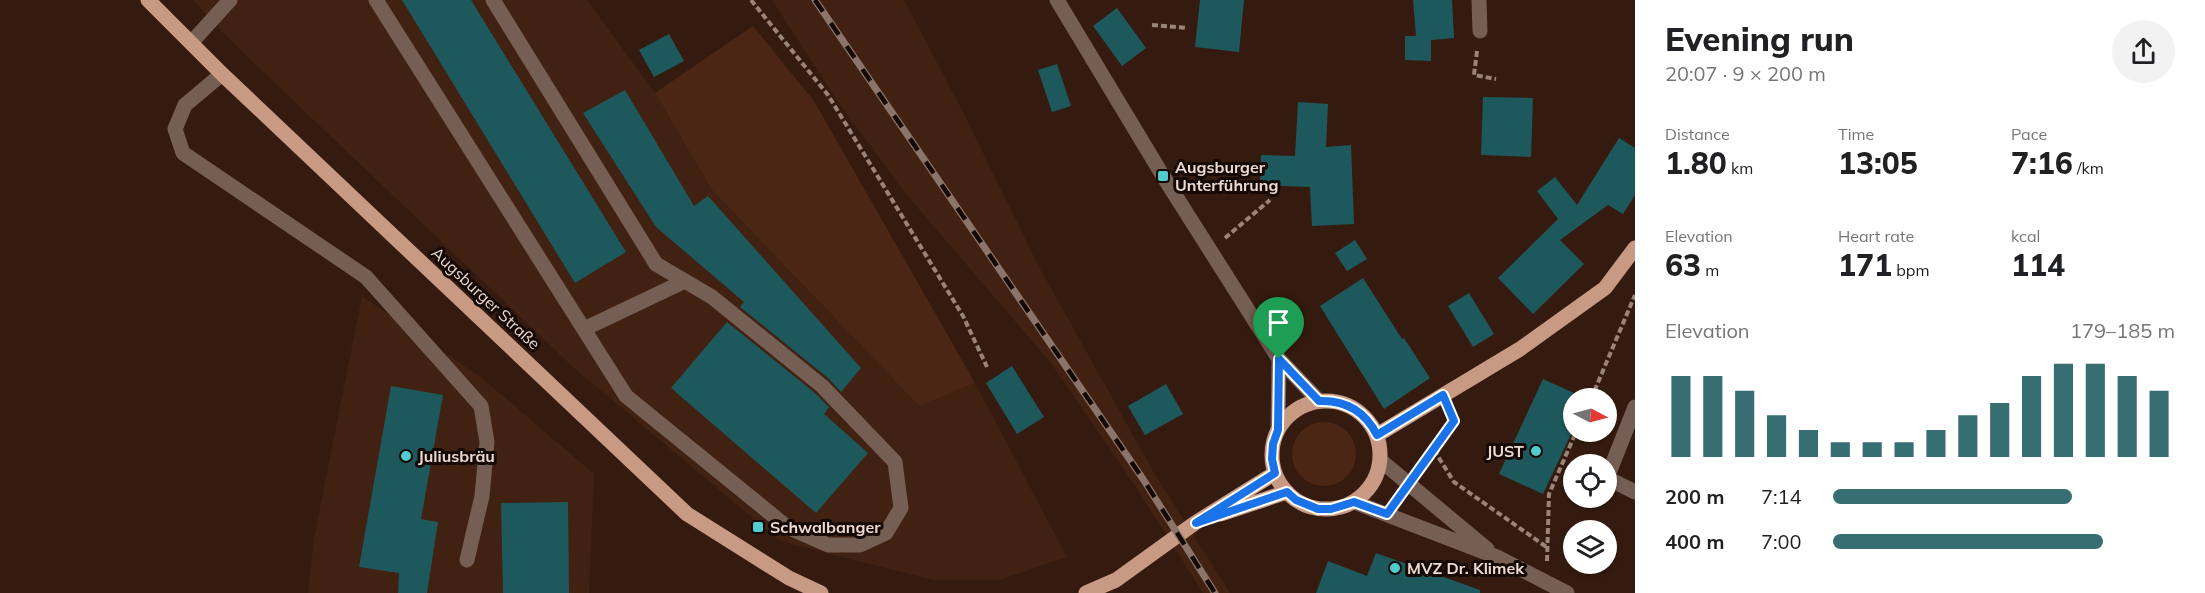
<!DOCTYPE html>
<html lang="en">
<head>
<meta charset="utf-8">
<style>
  :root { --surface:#fff; --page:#f2f2f2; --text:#202124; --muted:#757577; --accent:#366e72 }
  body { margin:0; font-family:Mulish,sans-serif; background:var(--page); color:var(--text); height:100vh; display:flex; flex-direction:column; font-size:22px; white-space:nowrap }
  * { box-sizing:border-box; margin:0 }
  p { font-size:20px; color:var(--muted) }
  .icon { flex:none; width:33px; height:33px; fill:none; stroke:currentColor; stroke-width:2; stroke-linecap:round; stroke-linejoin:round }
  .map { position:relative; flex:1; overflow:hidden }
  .sheet { display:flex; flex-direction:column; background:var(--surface); width:570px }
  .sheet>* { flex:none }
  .needle { width:39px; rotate:96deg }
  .tools { position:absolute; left:1563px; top:388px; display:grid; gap:12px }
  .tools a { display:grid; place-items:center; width:54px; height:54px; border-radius:50%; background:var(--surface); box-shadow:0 2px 4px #0004; font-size:30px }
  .pin { position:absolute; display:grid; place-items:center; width:51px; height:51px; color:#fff; margin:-62px -26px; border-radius:50% 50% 50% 0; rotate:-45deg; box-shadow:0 0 6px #0007 }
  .pin .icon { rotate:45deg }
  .round { display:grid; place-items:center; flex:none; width:63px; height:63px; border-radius:32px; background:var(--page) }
  .head { display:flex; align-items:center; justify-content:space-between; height:102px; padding:0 30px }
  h1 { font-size:33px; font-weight:800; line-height:45px }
  .figures { display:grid; grid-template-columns:repeat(3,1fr); gap:9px; height:102px; padding:6px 30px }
  .figures div { display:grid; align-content:center }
  .figures b { font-size:30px; font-weight:800 }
  .figures small { font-size:16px; font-weight:400 }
  .figures p { font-size:16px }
  .chart { height:168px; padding:12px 30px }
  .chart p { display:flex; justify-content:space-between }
  .chart svg { width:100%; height:108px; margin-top:6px; stroke:var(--accent); stroke-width:6 }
  ul { padding:0 30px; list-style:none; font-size:20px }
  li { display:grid; grid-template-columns:96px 72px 1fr; align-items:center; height:45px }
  li i { height:15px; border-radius:8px; background:var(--accent) }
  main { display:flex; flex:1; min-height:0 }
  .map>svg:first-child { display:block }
  .built { fill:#412111 }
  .green { fill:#4c2614 }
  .building { fill:#1d595c }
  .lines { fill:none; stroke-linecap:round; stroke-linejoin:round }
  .path { stroke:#99847a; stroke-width:4; stroke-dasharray:6 3; stroke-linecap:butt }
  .minor { stroke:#755e54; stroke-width:15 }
  .major { stroke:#c89983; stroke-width:15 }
  .rail-casing { stroke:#8b756a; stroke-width:7 }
  .rail { stroke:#140905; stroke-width:4.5; stroke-dasharray:14; stroke-linecap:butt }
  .route-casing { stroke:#fff; stroke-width:12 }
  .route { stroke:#1a73e8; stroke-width:8 }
  .poi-dot { fill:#51ccd1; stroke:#140905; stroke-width:2 }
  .labels { text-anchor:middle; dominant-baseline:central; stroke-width:6; stroke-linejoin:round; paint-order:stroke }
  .poi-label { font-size:16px; font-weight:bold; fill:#ecdad2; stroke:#140905; text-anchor:start }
  .street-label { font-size:16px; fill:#ecdad2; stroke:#140905 }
</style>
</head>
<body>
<main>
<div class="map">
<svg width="1635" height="593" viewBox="0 0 1635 593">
  <rect width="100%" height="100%" fill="#351b0f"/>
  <path class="built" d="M 193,0 L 587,0 L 655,93 L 712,190 L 919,406 L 975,383 L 1067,557 L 999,580 L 933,580 L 780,541 L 574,368 L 233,43 Z
    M 772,0 L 904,0 L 963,112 L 1038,265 L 1153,471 L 1230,593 L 1203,593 L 1134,484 L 1050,362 L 906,194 L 836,99 Z
    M 362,296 L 482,378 L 594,474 L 589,593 L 308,593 L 314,538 Z"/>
  <path class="green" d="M 753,26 L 814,101 L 975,383 L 919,406 L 712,190 L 655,93 Z
    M1292 454a32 32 0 1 1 64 0a32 32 0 1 1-64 0Z"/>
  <path class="building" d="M 402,0 L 471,0 L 626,252 L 575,283 Z
    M 1200,0 L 1244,0 L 1239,52 L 1195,47 Z
    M 1413,0 L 1452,0 L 1454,38 L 1431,40 L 1431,61 L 1405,60 L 1405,36 L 1416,36 Z
    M 1117,8 L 1146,48 L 1122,66 L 1093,26 Z
    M 669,34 L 684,61 L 654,77 L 639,50 Z
    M 1057,64 L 1071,106 L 1052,112 L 1038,70 Z
    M 625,90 L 694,206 L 708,196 L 861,368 L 841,392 L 828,378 L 740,307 L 744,302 L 656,227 L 583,113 Z
    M 1483,97 L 1533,98 L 1531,157 L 1481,155 Z
    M 1298,102 L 1328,104 L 1326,147 L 1351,145 L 1354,224 L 1312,226 L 1310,187 L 1260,185 L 1261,155 L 1295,156 Z
    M 1619,138 L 1635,148 L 1635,195 L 1623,214 L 1608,205 L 1560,240 L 1584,264 L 1533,314 L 1498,278 L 1558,219 L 1537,191 L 1555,177 L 1577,205 Z
    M 1355,240 L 1367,259 L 1347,271 L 1335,253 Z
    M 1363,278 L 1402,339 L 1404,338 L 1430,378 L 1384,409 L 1320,306 Z
    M 1469,293 L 1494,334 L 1473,347 L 1448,306 Z
    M 727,322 L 815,393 L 829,407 L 824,414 L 868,453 L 816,513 L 671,388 Z
    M 1012,366 L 1044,417 L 1017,434 L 986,383 Z
    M 1543,379 L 1574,393 L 1574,428 L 1543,494 L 1499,474 Z
    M 1166,384 L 1183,414 L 1145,435 L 1128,406 Z
    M 391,386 L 443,395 L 421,519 L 438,522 L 427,593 L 398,593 L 399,573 L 359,567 Z
    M 568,502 L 569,593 L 503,593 L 501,503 Z
    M 1376,553 L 1480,590 L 1480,593 L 1316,593 L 1328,561 L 1367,576 Z"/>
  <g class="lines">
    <path class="path" d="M 751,0 L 828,95 L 963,316 L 987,367
      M 1152,25 L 1187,28
      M 1477,51 L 1474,75 L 1496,79
      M 1225,238 L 1270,200
      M 1591,399 L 1635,295
      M 1434,450 L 1454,482 L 1548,548
      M 1421,469 L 1454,421 L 1450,412
      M 1547,561 L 1549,494 L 1576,432"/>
    <path class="minor" d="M 376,0 L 626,396 L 787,527 L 828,545 L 860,545 L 886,533 L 901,508 L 895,462 L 822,386 L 712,297 L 656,264 L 493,0
      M 1057,0 L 1163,176 L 1279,359 L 1319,401
      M 1479,0 L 1480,31
      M 191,43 L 230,0
      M 222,74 L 185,105 L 175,129 L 183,153 L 366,277 L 481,406 L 487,442 L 482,496 L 467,560
      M 584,329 L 685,281
      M 1635,407 L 1607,478 L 1635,492
      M 1278,430 L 1279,359
      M 1380,460 L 1487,549
      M 1354,502 L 1497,557 L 1567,593"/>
    <path class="major" d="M 148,0 L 222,74 L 687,514 L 789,578 L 821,593
      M1272 455a54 54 0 1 1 108 0a54 54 0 1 1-108 0Z
      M 1377,435 L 1520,349 L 1605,288 L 1635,248
      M 1221,514 L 1287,492
      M 1086,593 L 1116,580 L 1195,523 L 1275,473"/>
    <defs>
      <path id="rail" d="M 815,0 L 1143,479 L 1215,593"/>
    </defs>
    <use href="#rail" class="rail-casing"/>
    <use href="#rail" class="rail"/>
  </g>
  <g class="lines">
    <defs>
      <path id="route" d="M 1279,359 L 1319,401 C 1346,400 1365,411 1377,435 L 1443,395 L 1454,421 L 1387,514 L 1354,502 L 1331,509 L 1318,509 L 1296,500 L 1287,492 L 1196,523 L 1275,473 L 1272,459 L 1273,444 L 1278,430 Z"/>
    </defs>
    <use href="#route" class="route-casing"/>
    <use href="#route" class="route"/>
  </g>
  <g class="poi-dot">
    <rect x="1157" y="170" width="12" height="12" rx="3"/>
    <circle cx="1536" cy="451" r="6"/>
    <circle cx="406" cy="456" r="6"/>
    <rect x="752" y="521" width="12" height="12" rx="3"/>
    <circle cx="1395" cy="568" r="6"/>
  </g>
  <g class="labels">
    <g class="poi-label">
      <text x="1175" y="167">Augsburger<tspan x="1175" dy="18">Unterführung</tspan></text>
      <text x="1524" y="451" text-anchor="end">JUST</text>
      <text x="418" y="456">Juliusbräu</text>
      <text x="770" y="527">Schwalbanger</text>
      <text x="1407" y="568">MVZ Dr. Klimek</text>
    </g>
    <g class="street-label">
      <text transform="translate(486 298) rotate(43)">Augsburger Straße</text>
    </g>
  </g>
</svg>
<div class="tools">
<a><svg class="needle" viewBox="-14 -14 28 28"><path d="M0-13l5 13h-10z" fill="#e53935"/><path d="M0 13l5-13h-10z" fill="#757577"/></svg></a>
<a><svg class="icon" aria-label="locate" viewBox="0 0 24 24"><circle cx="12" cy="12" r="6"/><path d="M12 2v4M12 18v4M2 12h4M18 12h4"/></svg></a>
<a><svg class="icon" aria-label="layers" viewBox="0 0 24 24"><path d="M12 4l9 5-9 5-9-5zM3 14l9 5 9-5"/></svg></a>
</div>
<div class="pin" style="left:1279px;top:359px;background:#1e9e55"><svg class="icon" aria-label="arrive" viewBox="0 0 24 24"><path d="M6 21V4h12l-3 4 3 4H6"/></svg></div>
</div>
<section class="sheet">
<div class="head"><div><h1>Evening run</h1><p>20:07 · 9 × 200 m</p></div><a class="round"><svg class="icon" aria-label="share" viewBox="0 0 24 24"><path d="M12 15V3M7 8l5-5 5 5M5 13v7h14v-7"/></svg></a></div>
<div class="figures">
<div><p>Distance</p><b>1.80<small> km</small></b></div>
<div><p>Time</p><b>13:05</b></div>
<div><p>Pace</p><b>7:16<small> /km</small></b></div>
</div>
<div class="figures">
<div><p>Elevation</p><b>63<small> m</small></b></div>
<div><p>Heart rate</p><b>171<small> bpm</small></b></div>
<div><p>kcal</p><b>114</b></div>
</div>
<div class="chart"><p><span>Elevation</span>179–185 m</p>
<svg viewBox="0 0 160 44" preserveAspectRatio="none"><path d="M5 44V11M15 44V11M25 44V17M35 44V27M45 44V33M55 44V38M65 44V38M75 44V38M85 44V33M95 44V27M105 44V22M115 44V11M125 44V6M135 44V6M145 44V11M155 44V17"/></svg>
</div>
<ul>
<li><b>200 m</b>7:14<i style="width:70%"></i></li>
<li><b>400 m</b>7:00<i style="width:79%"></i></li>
</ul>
</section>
</main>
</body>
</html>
